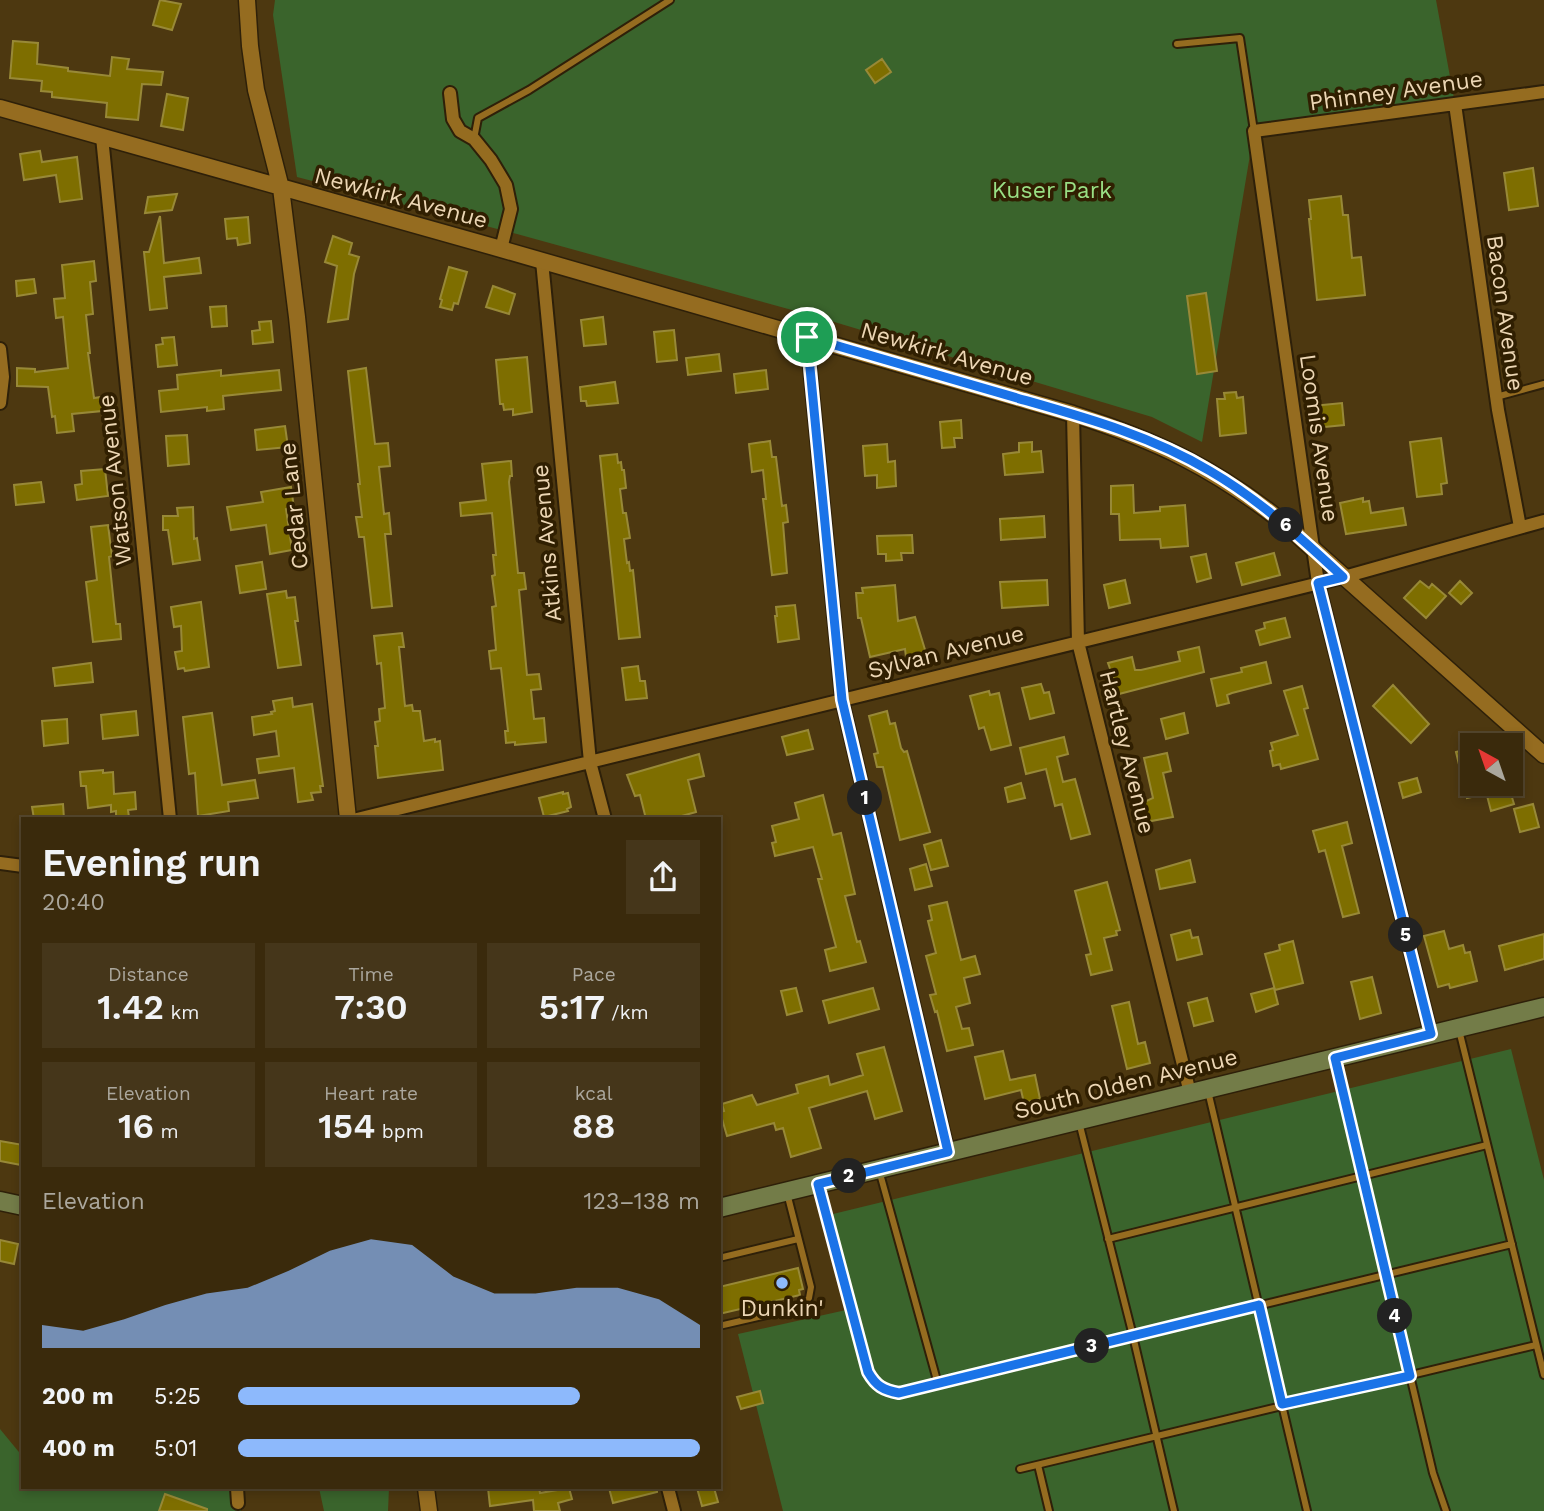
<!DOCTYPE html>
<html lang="en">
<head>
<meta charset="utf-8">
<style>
  :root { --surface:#3a2a0c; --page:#45361a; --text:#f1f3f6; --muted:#aba79d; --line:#54462d; --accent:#8db9fc }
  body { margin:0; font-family:"Work Sans",sans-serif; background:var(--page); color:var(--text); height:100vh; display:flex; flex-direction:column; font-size:26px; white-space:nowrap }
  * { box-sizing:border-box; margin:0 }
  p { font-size:23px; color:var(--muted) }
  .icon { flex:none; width:38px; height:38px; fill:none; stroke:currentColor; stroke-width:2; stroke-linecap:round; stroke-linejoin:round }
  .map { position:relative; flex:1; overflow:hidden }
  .sheet { position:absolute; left:21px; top:817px; width:700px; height:672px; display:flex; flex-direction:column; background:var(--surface); border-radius:0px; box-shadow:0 4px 10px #0003,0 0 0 2px var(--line) }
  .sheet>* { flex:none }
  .needle { width:46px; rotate:320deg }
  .fabs { position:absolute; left:1460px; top:733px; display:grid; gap:14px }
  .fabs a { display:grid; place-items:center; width:63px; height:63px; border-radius:0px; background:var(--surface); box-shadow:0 4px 10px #0003,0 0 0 2px var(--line); font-size:35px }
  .pin { position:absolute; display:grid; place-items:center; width:60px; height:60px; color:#fff; margin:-30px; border:4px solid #fff; border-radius:50%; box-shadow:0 2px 7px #0007 }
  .km { position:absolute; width:35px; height:35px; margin:-18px; border-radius:50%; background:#222; color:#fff; font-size:19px; line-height:35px; text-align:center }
  .round { display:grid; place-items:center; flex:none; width:74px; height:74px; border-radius:0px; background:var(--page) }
  .summary { display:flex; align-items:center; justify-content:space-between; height:119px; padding:0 21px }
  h1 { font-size:38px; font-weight:600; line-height:52px }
  .figures { display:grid; grid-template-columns:repeat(3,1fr); gap:10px; height:119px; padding:7px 21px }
  .figures div { display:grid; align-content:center; border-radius:0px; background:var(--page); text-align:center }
  .figures b { font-size:35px; font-weight:600 }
  .figures small { font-size:19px; font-weight:400 }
  .figures p { font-size:19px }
  .chart { height:196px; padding:14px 21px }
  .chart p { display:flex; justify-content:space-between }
  .chart svg { width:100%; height:126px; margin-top:7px; fill:var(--accent); opacity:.7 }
  ul { padding:0 21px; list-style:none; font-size:23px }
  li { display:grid; grid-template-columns:112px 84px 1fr; align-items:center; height:52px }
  li i { height:18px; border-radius:9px; background:var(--accent) }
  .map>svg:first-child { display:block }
  .green { fill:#3a642c }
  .building { fill:#7e6e00; stroke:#988937; stroke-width:2 }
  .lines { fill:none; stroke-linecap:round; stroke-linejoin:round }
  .service-casing { stroke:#2e2009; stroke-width:10 }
  .minor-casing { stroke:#2e2009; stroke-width:16 }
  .tertiary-casing { stroke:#2e2009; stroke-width:19 }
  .secondary-casing { stroke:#2e2009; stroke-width:21 }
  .service { stroke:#956c20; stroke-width:6 }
  .minor { stroke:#956c20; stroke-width:12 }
  .tertiary { stroke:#956c20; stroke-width:16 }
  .secondary { stroke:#737c48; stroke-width:18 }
  .route-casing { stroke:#fff; stroke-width:14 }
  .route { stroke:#1a73e8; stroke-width:9 }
  .poi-dot { fill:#8db9fc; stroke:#301f01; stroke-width:2.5 }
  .labels { text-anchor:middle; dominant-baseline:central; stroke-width:7; stroke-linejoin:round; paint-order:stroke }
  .street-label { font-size:23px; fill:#ecd6b4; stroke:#301f01 }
  .park-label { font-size:23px; fill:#99df84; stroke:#301f01 }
  .poi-label { font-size:23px; fill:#ecd6b4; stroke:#301f01 }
</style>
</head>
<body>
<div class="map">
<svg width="1544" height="1511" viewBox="0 0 1544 1511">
  <rect width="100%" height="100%" fill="#4d3810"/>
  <path class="green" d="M 275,0 L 1436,0 L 1455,104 L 1254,131 L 1202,442 L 1152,417 L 821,318 L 517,234 L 297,177 L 273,15 Z
    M 1511,1049 L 1544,1180 L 1544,1511 L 783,1511 L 738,1334 L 855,1308 L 833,1214 Z
    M 0,1429 L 23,1457 L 23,1488 L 239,1488 L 241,1511 L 0,1511 Z
    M 319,1488 L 389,1488 L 388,1511 L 324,1511 Z"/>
  <path class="building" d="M 160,0 L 181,4 L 172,30 L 153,25 Z
    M 13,41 L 38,43 L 37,64 L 68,68 L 68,71 L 110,76 L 112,57 L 129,59 L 127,69 L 163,72 L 161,85 L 142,84 L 138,120 L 106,117 L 107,103 L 52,97 L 52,92 L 41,91 L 42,81 L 10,78 Z
    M 882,59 L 891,72 L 875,83 L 866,70 Z
    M 167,94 L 188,98 L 183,130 L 161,126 Z
    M 40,151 L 42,162 L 77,157 L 82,199 L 60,202 L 56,175 L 24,180 L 20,154 Z
    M 1533,168 L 1538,206 L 1509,210 L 1504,173 Z
    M 177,194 L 172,210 L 145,213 L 148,197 Z
    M 1341,196 L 1343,215 L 1348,215 L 1352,258 L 1361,257 L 1365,295 L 1317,300 L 1309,219 L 1311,219 L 1309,200 Z
    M 160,216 L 164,263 L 199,258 L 201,273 L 164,277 L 167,308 L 150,310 L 144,252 L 149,252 Z
    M 248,217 L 250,243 L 238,245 L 237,238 L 227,239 L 225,219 Z
    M 333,236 L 352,243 L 349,254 L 359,257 L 354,274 L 348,319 L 328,322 L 337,266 L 325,262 Z
    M 94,261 L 96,281 L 90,282 L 93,314 L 86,315 L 90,353 L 88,353 L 94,398 L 101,397 L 102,411 L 72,414 L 74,431 L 57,433 L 55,416 L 52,417 L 48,387 L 17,386 L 17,368 L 35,369 L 35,372 L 68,368 L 63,317 L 56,318 L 54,299 L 65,298 L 62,265 Z
    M 449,267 L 467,272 L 458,304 L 454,303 L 452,310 L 440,307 L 442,300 L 440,299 Z
    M 34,279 L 36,293 L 17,296 L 16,281 Z
    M 493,286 L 515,294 L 509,314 L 486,307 Z
    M 1206,293 L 1217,371 L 1197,374 L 1187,296 Z
    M 226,306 L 227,326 L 212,327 L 210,307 Z
    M 603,317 L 606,344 L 584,346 L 581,320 Z
    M 271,321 L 273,342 L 253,344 L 252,331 L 260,330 L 259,322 Z
    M 674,330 L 677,360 L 657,362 L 654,332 Z
    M 174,337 L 177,365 L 158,367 L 156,345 L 163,344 L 162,338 Z
    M 719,354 L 721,371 L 688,375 L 686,358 Z
    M 527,357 L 532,412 L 513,415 L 513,409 L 504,410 L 503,404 L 500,404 L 496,360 Z
    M 366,368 L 375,444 L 388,443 L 390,466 L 379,467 L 384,514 L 389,513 L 391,534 L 385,534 L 392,606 L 372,608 L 364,537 L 359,537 L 356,517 L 362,517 L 358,484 L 360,484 L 348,371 Z
    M 221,370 L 221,376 L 279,370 L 281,390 L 223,396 L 224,409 L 207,411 L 207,407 L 161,412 L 159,391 L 178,389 L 177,375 Z
    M 766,370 L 768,389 L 736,393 L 734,374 Z
    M 615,382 L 618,403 L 587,406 L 586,401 L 581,401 L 580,387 Z
    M 1236,392 L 1237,398 L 1243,397 L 1246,433 L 1220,436 L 1217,399 L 1225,399 L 1224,393 Z
    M 1342,403 L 1344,425 L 1315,428 L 1313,406 Z
    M 961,420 L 962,438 L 954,438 L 955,447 L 942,448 L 940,422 Z
    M 285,426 L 288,447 L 257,450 L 255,430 Z
    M 187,435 L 189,464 L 168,466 L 166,436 Z
    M 1441,438 L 1447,483 L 1441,484 L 1442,494 L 1417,497 L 1410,442 Z
    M 770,441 L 772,457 L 776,457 L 782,506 L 786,505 L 788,522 L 783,523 L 787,573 L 772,575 L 763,499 L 766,499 L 763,470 L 752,472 L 749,444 Z
    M 1032,442 L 1032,452 L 1041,451 L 1043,472 L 1005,475 L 1003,454 L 1019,452 L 1019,443 Z
    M 887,444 L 888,462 L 895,461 L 896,486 L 877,488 L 877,475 L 865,476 L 863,446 Z
    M 617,454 L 618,463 L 621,462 L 622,470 L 624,470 L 626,488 L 620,489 L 623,513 L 626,513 L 630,538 L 624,539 L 627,563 L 629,562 L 630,571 L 633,570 L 640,637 L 619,639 L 600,456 Z
    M 511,461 L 512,476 L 510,476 L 509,482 L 518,573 L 524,573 L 526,589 L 519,590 L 527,675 L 539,674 L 541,689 L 531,690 L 534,719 L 544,718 L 546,742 L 515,745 L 515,742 L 506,743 L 505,731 L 508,731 L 501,668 L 491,669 L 489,651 L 496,650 L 492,607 L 496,606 L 492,576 L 495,575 L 493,555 L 496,555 L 492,513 L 461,516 L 460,503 L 486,500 L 482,464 Z
    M 105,469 L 108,496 L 77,500 L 75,485 L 82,484 L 81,471 Z
    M 41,482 L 44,502 L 16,505 L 14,485 Z
    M 1133,485 L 1134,513 L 1160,511 L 1160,507 L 1185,505 L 1188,546 L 1161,548 L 1160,539 L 1120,540 L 1119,514 L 1111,514 L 1111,486 Z
    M 291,487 L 294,508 L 286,509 L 292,550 L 270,554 L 266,525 L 231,530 L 227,507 L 263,502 L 261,492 Z
    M 1363,498 L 1363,502 L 1369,501 L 1371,513 L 1403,508 L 1406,525 L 1346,534 L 1340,503 Z
    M 193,507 L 194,539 L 197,538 L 200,560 L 173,564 L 168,530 L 163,530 L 163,516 L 178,516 L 177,508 Z
    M 1044,516 L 1045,537 L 1001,540 L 1000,519 Z
    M 108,525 L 112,556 L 109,557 L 116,624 L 120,624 L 121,639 L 93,642 L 86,582 L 97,580 L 91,527 Z
    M 912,535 L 913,553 L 901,553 L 902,560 L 886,561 L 886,554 L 878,554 L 877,536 Z
    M 1274,553 L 1280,575 L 1242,585 L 1236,563 Z
    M 1206,554 L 1211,578 L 1197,582 L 1191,557 Z
    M 262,562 L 266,589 L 240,593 L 236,566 Z
    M 1047,580 L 1048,605 L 1002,608 L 1000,582 Z
    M 1125,580 L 1130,603 L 1109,608 L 1104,585 Z
    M 1420,581 L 1429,588 L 1432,584 L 1446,596 L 1426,618 L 1404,598 Z
    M 1460,581 L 1472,593 L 1461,604 L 1449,593 Z
    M 895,585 L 898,621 L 915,617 L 926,653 L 906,657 L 905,649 L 870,657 L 861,618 L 858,618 L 856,593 L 863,593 L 862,588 Z
    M 286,591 L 287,598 L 295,597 L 298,621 L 295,621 L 301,665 L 278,668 L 267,594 Z
    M 201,602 L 209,667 L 185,671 L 184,668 L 178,669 L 175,652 L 182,651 L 181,626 L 174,627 L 171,607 Z
    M 795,605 L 799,639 L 778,642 L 775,616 L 777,616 L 776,607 Z
    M 1285,618 L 1290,637 L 1260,645 L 1256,631 L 1265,628 L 1264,623 Z
    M 402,633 L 404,647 L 399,647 L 405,706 L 412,705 L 413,711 L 420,711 L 424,741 L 435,739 L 435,742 L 440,741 L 443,770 L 378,778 L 375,746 L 378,746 L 375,722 L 380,721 L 379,709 L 385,708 L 381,663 L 377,664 L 374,636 Z
    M 1199,647 L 1204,672 L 1119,694 L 1108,663 L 1132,657 L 1135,670 L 1141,670 L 1180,661 L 1178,652 Z
    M 1266,662 L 1271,683 L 1232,693 L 1227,695 L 1229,703 L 1217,706 L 1211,679 L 1242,672 L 1241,668 Z
    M 91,663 L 93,682 L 55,686 L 53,668 Z
    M 638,666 L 640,681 L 645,681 L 647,698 L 626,700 L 622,668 Z
    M 1041,684 L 1044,693 L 1049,692 L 1054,713 L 1030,719 L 1022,688 Z
    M 1393,685 L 1429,724 L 1411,743 L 1373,706 Z
    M 1302,686 L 1308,708 L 1304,709 L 1318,759 L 1281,769 L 1280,764 L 1273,766 L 1270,751 L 1273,750 L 1271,743 L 1298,735 L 1284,691 Z
    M 989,691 L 990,695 L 999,693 L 1011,745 L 991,750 L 984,727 L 979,729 L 970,696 Z
    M 292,698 L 293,707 L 312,704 L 323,786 L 320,786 L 321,792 L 311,793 L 313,800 L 298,802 L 294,768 L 259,773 L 257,759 L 279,756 L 276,731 L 254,735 L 252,717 L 272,714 L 271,712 L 275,711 L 273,701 Z
    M 136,711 L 138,735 L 103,739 L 101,715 Z
    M 887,711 L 890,724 L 895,723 L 901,748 L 904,752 L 907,751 L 930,832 L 900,840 L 883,767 L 877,767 L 874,754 L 878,753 L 869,716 Z
    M 212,713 L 222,785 L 255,780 L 258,798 L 228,802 L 229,811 L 198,816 L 195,773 L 189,774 L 183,717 Z
    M 1184,713 L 1188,733 L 1166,739 L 1161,719 Z
    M 67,719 L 68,743 L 44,746 L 42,721 Z
    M 808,730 L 813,749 L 787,755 L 782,737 Z
    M 1064,737 L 1068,754 L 1057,757 L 1063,782 L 1075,779 L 1090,834 L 1071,839 L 1062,804 L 1055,806 L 1046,769 L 1026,774 L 1020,748 Z
    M 1472,748 L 1472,797 L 1467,798 L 1456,752 Z
    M 1167,753 L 1171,771 L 1163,773 L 1173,817 L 1146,822 L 1142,803 L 1153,798 L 1144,758 Z
    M 699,754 L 704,776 L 688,780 L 696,812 L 671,819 L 646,819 L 640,795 L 635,796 L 627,775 Z
    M 103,770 L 103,773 L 113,772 L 114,794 L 135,792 L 136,809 L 128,810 L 129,817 L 116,818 L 116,811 L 111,812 L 111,805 L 88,808 L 86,786 L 81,786 L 80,772 Z
    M 1417,778 L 1421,792 L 1403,798 L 1399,783 Z
    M 1021,783 L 1025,798 L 1008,802 L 1005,788 Z
    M 1484,784 L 1508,784 L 1514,804 L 1491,811 Z
    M 563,792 L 563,794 L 568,793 L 571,807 L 567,809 L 568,811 L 544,817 L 539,798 Z
    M 823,795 L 833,835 L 841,833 L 855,894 L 845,896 L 857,942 L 860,941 L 866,962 L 830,971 L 825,950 L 836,947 L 818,879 L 822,879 L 813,847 L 775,856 L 772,843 L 776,842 L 772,826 L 799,819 L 795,803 Z
    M 63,804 L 64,819 L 34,819 L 32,807 Z
    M 1533,804 L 1539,827 L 1520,832 L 1514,809 Z
    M 1347,822 L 1352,843 L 1342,846 L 1359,913 L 1343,917 L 1325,850 L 1319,852 L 1313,831 Z
    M 941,840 L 948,866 L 931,870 L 924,845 Z
    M 1190,860 L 1195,882 L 1160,889 L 1156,870 Z
    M 926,864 L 932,886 L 915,890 L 910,869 Z
    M 1107,882 L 1120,930 L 1116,931 L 1117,935 L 1104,938 L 1112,970 L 1091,975 L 1086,955 L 1091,954 L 1075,891 Z
    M 947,902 L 961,960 L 975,956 L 980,974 L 964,978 L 970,1003 L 956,1007 L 962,1029 L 969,1028 L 973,1045 L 947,1051 L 937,1011 L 935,1012 L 930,995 L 936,994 L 926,956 L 936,953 L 928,921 L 932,920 L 929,906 Z
    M 1190,930 L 1192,938 L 1198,937 L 1202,954 L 1177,960 L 1171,935 Z
    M 1444,931 L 1449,949 L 1463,945 L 1465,953 L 1470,952 L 1477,981 L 1450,988 L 1449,984 L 1438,987 L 1424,936 Z
    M 1544,934 L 1544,959 L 1505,970 L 1499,946 Z
    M 1293,941 L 1303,983 L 1275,990 L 1265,954 L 1280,950 L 1279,945 Z
    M 1372,977 L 1381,1013 L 1360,1019 L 1351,982 Z
    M 796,988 L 802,1011 L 787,1015 L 781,991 Z
    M 873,988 L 879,1009 L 829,1023 L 823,1001 Z
    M 1274,988 L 1278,1004 L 1256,1012 L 1251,994 Z
    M 1207,998 L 1213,1021 L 1194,1026 L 1188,1003 Z
    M 1129,1002 L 1138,1044 L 1145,1042 L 1150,1063 L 1127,1069 L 1112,1006 Z
    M 884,1047 L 902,1111 L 875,1119 L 867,1091 L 809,1108 L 821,1148 L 791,1157 L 783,1128 L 776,1130 L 774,1123 L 727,1136 L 720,1112 L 724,1111 L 722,1104 L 752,1095 L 757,1105 L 798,1093 L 796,1085 L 828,1076 L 830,1085 L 863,1075 L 857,1054 Z
    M 1003,1051 L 1010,1080 L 1035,1075 L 1040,1099 L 1024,1103 L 1021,1090 L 985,1099 L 975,1057 Z
    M 0,1141 L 23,1145 L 21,1165 L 0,1161 Z
    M 0,1240 L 18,1244 L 14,1264 L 0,1261 Z
    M 798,1268 L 803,1289 L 799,1290 L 800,1295 L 719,1314 L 719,1287 Z
    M 760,1391 L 763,1403 L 741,1409 L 737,1397 Z
    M 488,1488 L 539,1488 L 540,1493 L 569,1488 L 572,1499 L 558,1503 L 560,1511 L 534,1511 L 533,1500 L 490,1506 Z
    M 609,1488 L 657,1488 L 657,1492 L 613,1503 Z
    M 697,1488 L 714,1488 L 718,1502 L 702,1506 Z
    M 165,1494 L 207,1509 L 207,1511 L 159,1511 Z"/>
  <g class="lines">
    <defs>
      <path id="service" d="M 1177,44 L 1240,38 L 1254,131
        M 474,139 L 478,118 L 529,90 L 670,0
        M 1496,397 L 1544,384
        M 1459,1030 L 1544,1375
        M 1336,1061 L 1433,1473 L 1446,1511
        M 1208,1091 L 1307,1511
        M 1079,1122 L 1133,1336 L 1174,1511
        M 879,1170 L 938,1384
        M 818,1187 L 868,1372 C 876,1386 883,1390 899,1393 L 1512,1244
        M 1108,1239 L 1487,1145
        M 719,1258 L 798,1239
        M 719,1326 L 802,1307 L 809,1298 L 811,1287 L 787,1193
        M 1038,1465 L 1049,1511
        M 1020,1469 L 1536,1345"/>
      <path id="minor" d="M 450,93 L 453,119 L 460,131 L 474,139 L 491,160 L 506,185 L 511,209 L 501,249
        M 1455,104 L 1498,410 L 1520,527
        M 102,137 L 170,819
        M 542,261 L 590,762 L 605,819
        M 807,337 L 842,700 L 948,1152
        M 0,349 L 3,377 L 0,403
        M 1073,414 L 1078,642 L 1190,1093
        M 357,819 L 1344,577 L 1544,521
        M 0,863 L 23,866
        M 1431,1034 L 1318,583 L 1254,131 L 1544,92
        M 237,1488 L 238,1503
        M 668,1488 L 674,1511"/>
      <path id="tertiary" d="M 247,0 L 250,46 L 256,90 L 281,188 L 297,317 L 348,819
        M 0,108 L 501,249 L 1073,414 C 1158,441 1214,468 1284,523 L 1544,755
        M 426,1488 L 429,1511"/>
      <path id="secondary" d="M 0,1201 L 23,1206
        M 719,1208 L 1544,1007"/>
    </defs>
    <use href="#service" class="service-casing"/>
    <use href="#minor" class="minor-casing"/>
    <use href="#tertiary" class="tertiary-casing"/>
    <use href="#secondary" class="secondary-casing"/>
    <use href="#service" class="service"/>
    <use href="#minor" class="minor"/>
    <use href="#tertiary" class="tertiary"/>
    <use href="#secondary" class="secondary"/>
  </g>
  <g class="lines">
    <defs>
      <path id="route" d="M 807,337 C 877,357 947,378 1017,398 C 1083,417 1150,435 1210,471 C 1260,500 1301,538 1343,577 L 1318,583 L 1431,1034 L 1335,1058 L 1410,1376 L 1282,1404 L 1259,1305 L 899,1393 C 883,1390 876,1386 868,1372 L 818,1184 L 948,1152 L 842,700 Z"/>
    </defs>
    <use href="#route" class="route-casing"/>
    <use href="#route" class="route"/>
  </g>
  <circle class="poi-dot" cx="782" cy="1283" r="7"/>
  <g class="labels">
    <g class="street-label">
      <text transform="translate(1396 91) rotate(-8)">Phinney Avenue</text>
      <text transform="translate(401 198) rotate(15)">Newkirk Avenue</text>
      <text transform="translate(1505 313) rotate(82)">Bacon Avenue</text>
      <text transform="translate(947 354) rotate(16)">Newkirk Avenue</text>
      <text transform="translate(1319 438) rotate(82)">Loomis Avenue</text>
      <text transform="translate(115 480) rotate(-96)">Watson Avenue</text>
      <text transform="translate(294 506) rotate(-96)">Cedar Lane</text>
      <text transform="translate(547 543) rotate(-95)">Atkins Avenue</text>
      <text transform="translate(946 652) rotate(-14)">Sylvan Avenue</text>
      <text transform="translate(1127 752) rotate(76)">Hartley Avenue</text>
      <text transform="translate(1126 1084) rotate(-14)">South Olden Avenue</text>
    </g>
    <g class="park-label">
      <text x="1052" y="190">Kuser Park</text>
    </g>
    <g class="poi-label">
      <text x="782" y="1308">Dunkin'</text>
    </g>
  </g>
</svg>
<div class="fabs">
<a><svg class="needle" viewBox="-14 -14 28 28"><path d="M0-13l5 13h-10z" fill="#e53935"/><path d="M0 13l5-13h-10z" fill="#aba79d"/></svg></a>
</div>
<div class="pin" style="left:807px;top:337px;background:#1e9e55"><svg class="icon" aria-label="arrive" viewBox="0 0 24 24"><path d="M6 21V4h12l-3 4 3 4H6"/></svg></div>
<b class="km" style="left:865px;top:798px">1</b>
<b class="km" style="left:849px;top:1176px">2</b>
<b class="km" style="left:1092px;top:1346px">3</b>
<b class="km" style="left:1395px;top:1316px">4</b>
<b class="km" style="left:1406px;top:935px">5</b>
<b class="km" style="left:1286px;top:525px">6</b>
<section class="sheet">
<div class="summary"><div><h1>Evening run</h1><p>20:40</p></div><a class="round"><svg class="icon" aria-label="share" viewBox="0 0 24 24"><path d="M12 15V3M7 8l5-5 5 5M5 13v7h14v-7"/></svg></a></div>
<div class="figures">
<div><p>Distance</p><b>1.42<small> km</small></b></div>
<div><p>Time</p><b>7:30</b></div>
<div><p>Pace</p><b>5:17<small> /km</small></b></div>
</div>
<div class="figures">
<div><p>Elevation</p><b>16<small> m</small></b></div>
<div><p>Heart rate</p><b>154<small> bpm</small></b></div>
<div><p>kcal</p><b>88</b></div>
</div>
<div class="chart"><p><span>Elevation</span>123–138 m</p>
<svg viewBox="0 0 160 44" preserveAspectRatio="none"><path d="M0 44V36L10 38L20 34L30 29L40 25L50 23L60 17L70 10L80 6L90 8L100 19L110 25L120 25L130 23L140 23L150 27L160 36V44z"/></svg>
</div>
<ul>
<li><b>200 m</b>5:25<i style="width:74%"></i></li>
<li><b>400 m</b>5:01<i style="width:100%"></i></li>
</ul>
</section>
</div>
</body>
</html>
